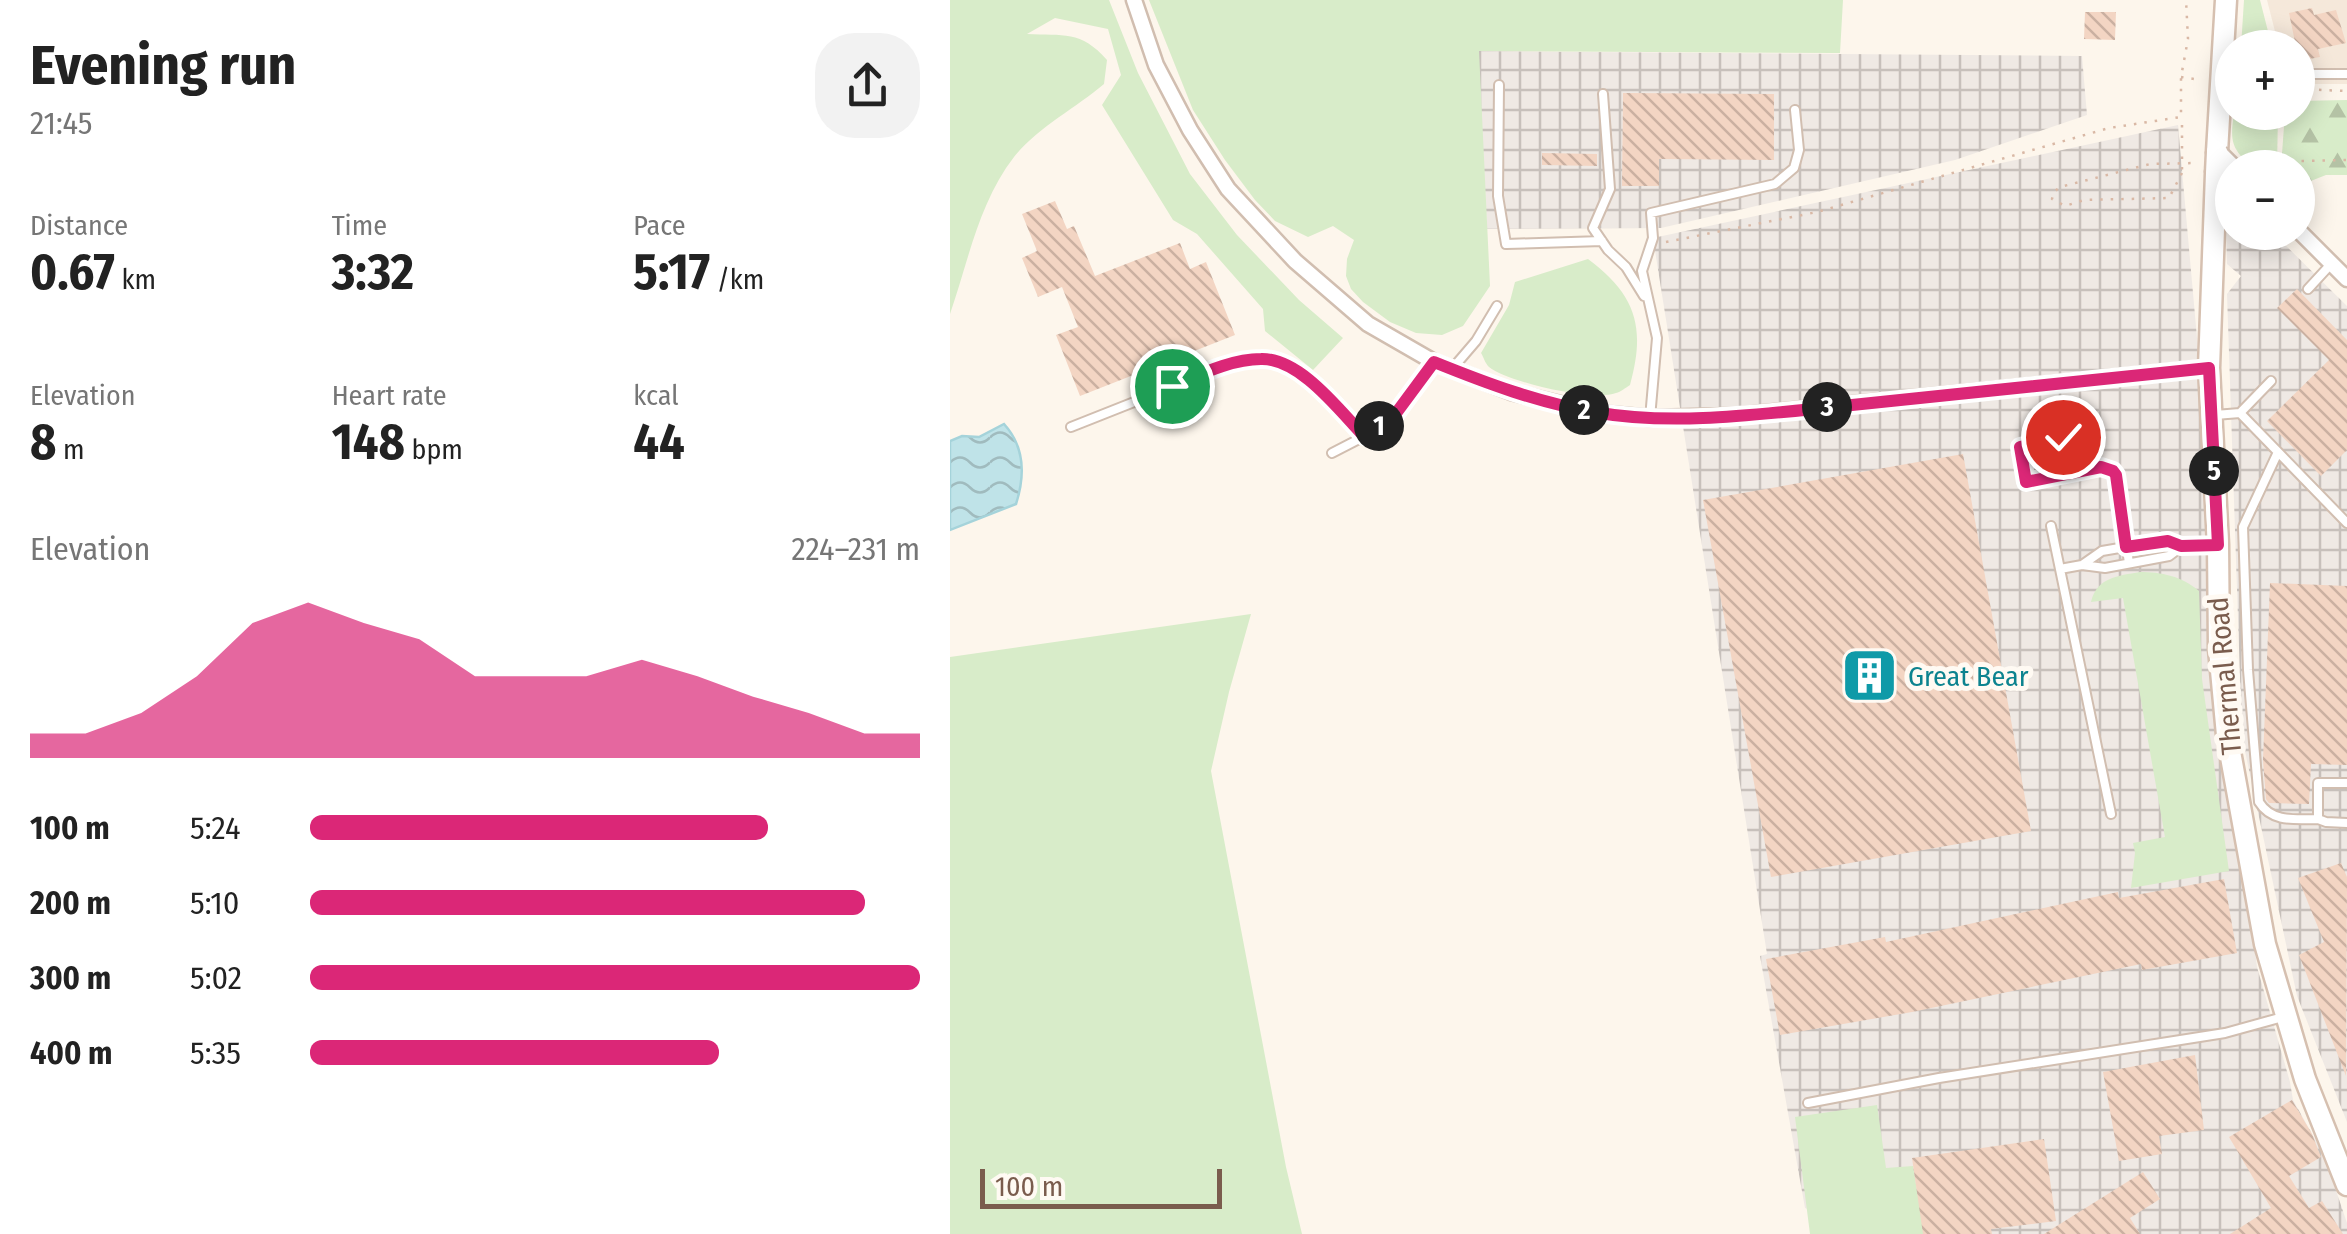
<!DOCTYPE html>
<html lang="en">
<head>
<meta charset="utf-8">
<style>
  :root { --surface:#fff; --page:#f2f2f2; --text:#222; --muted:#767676; --accent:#db2777 }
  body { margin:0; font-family:"Fira Sans Condensed",sans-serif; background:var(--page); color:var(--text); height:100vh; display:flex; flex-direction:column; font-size:38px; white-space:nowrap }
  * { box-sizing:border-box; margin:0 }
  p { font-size:32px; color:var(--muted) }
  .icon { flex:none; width:55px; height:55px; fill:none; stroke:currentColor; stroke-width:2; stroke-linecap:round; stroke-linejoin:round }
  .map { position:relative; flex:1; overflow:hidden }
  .panel { display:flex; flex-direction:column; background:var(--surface); width:950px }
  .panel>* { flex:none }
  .buttons { position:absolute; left:1265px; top:30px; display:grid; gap:20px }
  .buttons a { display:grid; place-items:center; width:100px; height:100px; border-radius:50%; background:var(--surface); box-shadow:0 5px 25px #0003; font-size:50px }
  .scale { position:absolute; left:30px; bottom:25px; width:242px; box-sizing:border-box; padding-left:10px; border:5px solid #7a5c4d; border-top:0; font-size:28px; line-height:35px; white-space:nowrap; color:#7a5c4d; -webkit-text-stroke:8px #fffaf3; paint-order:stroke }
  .pin { position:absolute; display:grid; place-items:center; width:85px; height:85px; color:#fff; margin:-42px; border:5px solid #fff; border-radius:50%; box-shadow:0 2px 10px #0007 }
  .km { position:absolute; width:50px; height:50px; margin:-25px; border-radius:50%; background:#222; color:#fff; font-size:28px; line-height:50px; text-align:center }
  .round { display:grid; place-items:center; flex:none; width:105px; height:105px; border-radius:40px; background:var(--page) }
  .overview { display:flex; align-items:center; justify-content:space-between; height:170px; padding:0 30px }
  h1 { font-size:55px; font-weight:700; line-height:75px }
  .figures { display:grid; grid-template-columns:repeat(3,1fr); gap:15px; height:170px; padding:10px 30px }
  .figures div { display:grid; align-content:center }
  .figures b { font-size:50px; font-weight:700 }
  .figures small { font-size:28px; font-weight:400 }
  .figures p { font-size:28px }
  .chart { height:280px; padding:20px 30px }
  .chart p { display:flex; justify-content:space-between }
  .chart svg { width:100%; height:180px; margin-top:10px; fill:var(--accent); opacity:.7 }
  ul { padding:0 30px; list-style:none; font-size:32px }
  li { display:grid; grid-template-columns:160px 120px 1fr; align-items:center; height:75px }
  li i { height:25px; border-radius:12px; background:var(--accent) }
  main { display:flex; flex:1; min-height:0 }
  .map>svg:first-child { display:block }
  .residential { fill:#f5e8da }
  .industrial { fill:url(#industrial-grid) }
  .green { fill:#d8ecc9 }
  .forest { fill:url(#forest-firs) }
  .water { fill:url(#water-waves); stroke:#a5d3da; stroke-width:2.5 }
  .building { fill:url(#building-back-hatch) }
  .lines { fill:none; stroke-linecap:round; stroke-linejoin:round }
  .lane-casing { stroke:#d1beb0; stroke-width:12 }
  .street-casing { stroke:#d1beb0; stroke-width:19 }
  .secondary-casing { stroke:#d6c0b0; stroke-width:25 }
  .path { stroke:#d9b8a5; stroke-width:2.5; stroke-dasharray:2.5 8; stroke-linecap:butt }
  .lane { stroke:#fff; stroke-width:8 }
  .street { stroke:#fff; stroke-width:14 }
  .secondary { stroke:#fff; stroke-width:20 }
  .street-bridge-casing { stroke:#d1beb0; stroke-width:19; stroke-linecap:butt }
  .secondary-bridge-casing { stroke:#d6c0b0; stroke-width:25; stroke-linecap:butt }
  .path-bridge { stroke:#d9b8a5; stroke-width:2.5; stroke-dasharray:2.5 8; stroke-linecap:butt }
  .street-bridge { stroke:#fff; stroke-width:14 }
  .secondary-bridge { stroke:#fff; stroke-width:20 }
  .route-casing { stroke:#fff; stroke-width:20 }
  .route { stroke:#db2777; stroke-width:12 }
  .labels { text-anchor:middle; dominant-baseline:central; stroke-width:10; stroke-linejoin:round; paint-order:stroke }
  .culture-label { font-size:28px; fill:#0d838f; stroke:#fffaf3; text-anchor:start }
  .street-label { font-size:28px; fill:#7a5c4d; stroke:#fffaf3 }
</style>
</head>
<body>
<main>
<section class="panel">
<div class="overview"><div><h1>Evening run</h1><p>21:45</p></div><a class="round"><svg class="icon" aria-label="share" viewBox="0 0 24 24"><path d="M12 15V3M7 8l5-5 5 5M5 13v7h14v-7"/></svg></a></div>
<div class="figures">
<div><p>Distance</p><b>0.67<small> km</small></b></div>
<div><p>Time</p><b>3:32</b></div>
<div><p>Pace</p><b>5:17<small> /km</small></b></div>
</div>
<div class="figures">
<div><p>Elevation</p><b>8<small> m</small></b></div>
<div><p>Heart rate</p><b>148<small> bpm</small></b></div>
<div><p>kcal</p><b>44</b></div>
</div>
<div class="chart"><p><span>Elevation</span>224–231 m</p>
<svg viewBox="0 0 160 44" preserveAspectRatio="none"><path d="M0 44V38L10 38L20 33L30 24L40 11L50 6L60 11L70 15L80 24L90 24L100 24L110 20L120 24L130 29L140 33L150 38L160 38V44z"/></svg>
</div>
<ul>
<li><b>100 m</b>5:24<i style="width:75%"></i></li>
<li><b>200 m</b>5:10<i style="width:91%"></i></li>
<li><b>300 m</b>5:02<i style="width:100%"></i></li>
<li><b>400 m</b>5:35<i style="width:67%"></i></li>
</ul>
</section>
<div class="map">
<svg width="1397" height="1234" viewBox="0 0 1397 1234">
  <defs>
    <pattern id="industrial-grid" width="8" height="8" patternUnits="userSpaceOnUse" patternTransform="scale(2.5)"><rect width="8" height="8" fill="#efe9e4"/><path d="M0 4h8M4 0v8" fill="none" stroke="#c7c0bb"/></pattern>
    <pattern id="forest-firs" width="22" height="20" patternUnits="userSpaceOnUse" patternTransform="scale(2.5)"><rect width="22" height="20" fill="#d8ecc9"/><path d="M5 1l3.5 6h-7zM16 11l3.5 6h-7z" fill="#b4c2a5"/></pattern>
    <pattern id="water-waves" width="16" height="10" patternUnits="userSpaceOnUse" patternTransform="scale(2.5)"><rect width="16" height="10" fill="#bfe3e8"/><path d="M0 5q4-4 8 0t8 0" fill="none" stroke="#a0bbbe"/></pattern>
    <pattern id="building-back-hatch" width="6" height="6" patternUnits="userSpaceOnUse" patternTransform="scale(2.5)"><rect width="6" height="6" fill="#f3d5c3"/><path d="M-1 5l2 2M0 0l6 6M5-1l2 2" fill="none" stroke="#cab0a1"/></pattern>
  </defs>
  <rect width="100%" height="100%" fill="#fdf6ec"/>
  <path class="residential" d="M 1317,0 L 1397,0 L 1397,84 L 1348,84 L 1348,48 L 1329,47 Z"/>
  <path class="industrial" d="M 528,51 L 1132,56 L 1137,115 L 1005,160 L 711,228 L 537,229 Z
    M 1228,125 L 1293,853 L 1307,967 L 1340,1082 L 1343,1100 L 1374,1155 L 1397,1223 L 1397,1234 L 974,1234 L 855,1208 L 810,956 L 817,954 L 703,238 Z
    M 1282,228 L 1282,232 L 1323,233 L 1397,306 L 1397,1122 L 1347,996 L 1292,737 L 1277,294 L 1291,276 L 1277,264 L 1276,229 Z"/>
  <path class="green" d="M 0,0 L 159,0 L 188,73 L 240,174 L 287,235 L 349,300 L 393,338 L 363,370 L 315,331 L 313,309 L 247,234 L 223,220 L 152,105 L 171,75 L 158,29 L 105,18 L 77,34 C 113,36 131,30 157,60 L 154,84 C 126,108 88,127 64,157 C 29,202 18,262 0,314 Z
    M 199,0 L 893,0 L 890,53 L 529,51 L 540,286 L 513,326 L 492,335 L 466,333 L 440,322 L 413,302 L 401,289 L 396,276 L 397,259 L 404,240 L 383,226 L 358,237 L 325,221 L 305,200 L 275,160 L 243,110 Z
    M 1294,0 L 1310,0 L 1322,47 L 1291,47 Z
    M 1284,113 L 1328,113 L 1327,167 L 1301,167 C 1281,147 1280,141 1284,113 Z
    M 638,259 C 686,295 696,327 680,385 C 675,388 671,392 666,393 C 642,402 558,382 539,367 C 535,363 534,358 531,353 L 559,305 L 565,282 Z
    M 1190,572 C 1211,572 1232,576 1249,591 L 1252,679 L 1279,871 L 1181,888 L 1185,853 L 1183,843 L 1215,837 L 1173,598 L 1141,602 C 1147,577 1168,576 1190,572 Z
    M 301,614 L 279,692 L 261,771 L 336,1167 L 352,1234 L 0,1234 L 0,657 Z
    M 927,1105 L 936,1168 L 963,1166 L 974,1234 L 860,1234 L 845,1117 Z"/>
  <path class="forest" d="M 1397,100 L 1397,175 L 1376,175 L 1348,186 L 1348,168 L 1331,167 L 1335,113 L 1348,112 L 1348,101 Z"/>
  <path class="water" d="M 54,424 C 75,447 75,476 66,504 L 0,530 L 0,441 L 12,436 L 29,437 Z"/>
  <path class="building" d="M 1362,8 L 1364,15 L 1386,10 L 1396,43 L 1368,49 L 1370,57 L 1349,61 L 1339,13 Z
    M 1135,12 L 1166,12 L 1165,40 L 1134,39 Z
    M 673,93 L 824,94 L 824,160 L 709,159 L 709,186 L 672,186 Z
    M 592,153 L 647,154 L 647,166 L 592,165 Z
    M 105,201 L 117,229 L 124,226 L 145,276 L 230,243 L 240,269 L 256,262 L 285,335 L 130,396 L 106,335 L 128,327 L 112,287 L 88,297 L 72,258 L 87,251 L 72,214 Z
    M 1347,289 L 1397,340 L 1397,450 L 1371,476 L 1317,421 L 1379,360 L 1327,308 Z
    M 1013,454 L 1081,831 L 821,877 L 753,500 Z
    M 1320,583 L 1397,586 L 1397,765 L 1361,764 L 1359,804 L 1319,803 L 1316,799 L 1313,760 Z
    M 1391,863 L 1397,877 L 1396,1076 L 1349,955 L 1374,942 L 1348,878 Z
    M 1274,879 L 1287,953 L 1192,970 L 1191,964 L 962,1012 L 830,1035 L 816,959 L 935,937 L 936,942 L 1168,892 L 1169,898 Z
    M 1245,1055 L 1254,1130 L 1209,1136 L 1212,1154 L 1169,1161 L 1153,1072 Z
    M 1342,1100 L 1362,1134 L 1371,1157 L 1339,1176 L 1359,1208 L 1372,1201 L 1393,1234 L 1280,1234 L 1321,1208 L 1279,1137 Z
    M 1094,1139 L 1106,1221 L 1041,1229 L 1042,1234 L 973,1234 L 962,1158 Z
    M 1193,1172 L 1210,1199 L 1180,1218 L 1190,1234 L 1094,1234 Z"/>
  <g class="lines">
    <defs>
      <path id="lane" d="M 1363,74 L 1397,74
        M 549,85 L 548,196 L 556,244 L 652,241
        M 653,94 L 660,189 L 643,228 L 658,250 L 676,267 L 694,296
        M 1358,289 L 1381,264
        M 502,369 L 526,341 L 547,306
        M 1290,413 L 1321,381
        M 1265,415 L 1290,413 L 1397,523
        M 700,418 L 707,338 L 692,271 L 703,238 L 701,213 L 825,184 L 844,168 L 849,150 L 845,110
        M 121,427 L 270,368 L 315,358 L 330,362 L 348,371 L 415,436
        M 1113,437 L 1070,447 L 1076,481 L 1151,467 L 1163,471 L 1166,475 L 1179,563
        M 1328,452 L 1293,527 L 1298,670 L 1309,802 C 1322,823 1346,819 1368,819
        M 382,453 L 415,436 L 444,416 L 484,362
        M 1101,526 L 1161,814
        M 1132,565 L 1152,551 L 1187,545 L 1218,541 L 1231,547 L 1267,545
        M 1110,569 L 1132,565 L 1155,568 L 1219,556 L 1231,547
        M 1397,783 L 1368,783 L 1368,819 L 1376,822 L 1397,823
        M 858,1103 L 989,1078 L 1275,1033 L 1333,1017"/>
      <path id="street" d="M 184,0 L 206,65 L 240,130 L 278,189 L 345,261 L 418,324 L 484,362 L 561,392 L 647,413 L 700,418 L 786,416 L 1259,368
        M 1348,230 L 1397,279"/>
      <path id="secondary" d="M 1267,152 L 1276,0
        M 1266,173 L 1259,368 L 1268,545 L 1269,649 L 1277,735 L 1315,944 L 1355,1079 L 1397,1185"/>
    </defs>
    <use href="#lane" class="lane-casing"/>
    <use href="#street" class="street-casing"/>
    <use href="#secondary" class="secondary-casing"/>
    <path class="path" d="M 1231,77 L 1251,80
      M 1348,89 L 1397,91
      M 1299,162 L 1397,160
      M 1232,173 L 1219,198 L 1134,200 L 1115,206 L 1102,199 L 1104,192 L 1110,187 L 1200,164 L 1246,163
      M 716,242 L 867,212 L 1159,128 L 1231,117 L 1231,77 L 1238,39 L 1236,0"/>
    <use href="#lane" class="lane"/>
    <use href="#street" class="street"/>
    <use href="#secondary" class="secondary"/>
    <defs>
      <path id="street-bridge" d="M 1270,153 L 1285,168"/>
      <path id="secondary-bridge" d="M 1266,173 L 1267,152"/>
    </defs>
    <use href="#street-bridge" class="street-bridge-casing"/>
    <use href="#secondary-bridge" class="secondary-bridge-casing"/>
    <path class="path-bridge" d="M 1232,125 L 1232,173"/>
    <use href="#street-bridge" class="street-bridge"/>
    <use href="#secondary-bridge" class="secondary-bridge"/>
  </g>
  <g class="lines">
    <defs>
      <path id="route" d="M 222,386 C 249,375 281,359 311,359 C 350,358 389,410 414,436 L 444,416 L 484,362 C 536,383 589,403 644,412 C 727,427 819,413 902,405 C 1021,393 1140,381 1259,368 L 1268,545 L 1231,546 L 1218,541 L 1176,547 L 1166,475 L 1163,471 L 1151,467 L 1076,482 L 1070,447 L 1113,437"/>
    </defs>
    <use href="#route" class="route-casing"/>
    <use href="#route" class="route"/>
  </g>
  <defs>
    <symbol id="building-square" viewBox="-11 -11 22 22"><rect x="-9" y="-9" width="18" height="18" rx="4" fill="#0f9aa8" stroke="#fffaf3"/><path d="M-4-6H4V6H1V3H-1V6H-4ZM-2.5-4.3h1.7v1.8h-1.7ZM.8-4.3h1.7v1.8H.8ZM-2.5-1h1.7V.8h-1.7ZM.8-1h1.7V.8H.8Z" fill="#fff"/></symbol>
  </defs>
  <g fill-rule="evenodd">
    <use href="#building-square" x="888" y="644" width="63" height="63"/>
  </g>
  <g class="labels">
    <g class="culture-label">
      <text x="958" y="676">Great Bear</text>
    </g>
    <g class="street-label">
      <text transform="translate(1275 676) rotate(-95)">Thermal Road</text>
    </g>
  </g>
</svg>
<div class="buttons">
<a>+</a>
<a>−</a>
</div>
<div class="scale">100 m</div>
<div class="pin" style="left:222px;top:386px;background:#1e9e55"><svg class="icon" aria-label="arrive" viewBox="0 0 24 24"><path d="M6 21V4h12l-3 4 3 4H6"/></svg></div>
<div class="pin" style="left:1113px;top:437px;background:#d93025"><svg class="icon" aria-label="check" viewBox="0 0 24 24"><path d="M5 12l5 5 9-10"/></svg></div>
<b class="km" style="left:429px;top:426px">1</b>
<b class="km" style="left:634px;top:410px">2</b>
<b class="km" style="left:877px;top:407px">3</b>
<b class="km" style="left:1264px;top:471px">5</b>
</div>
</main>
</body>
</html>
